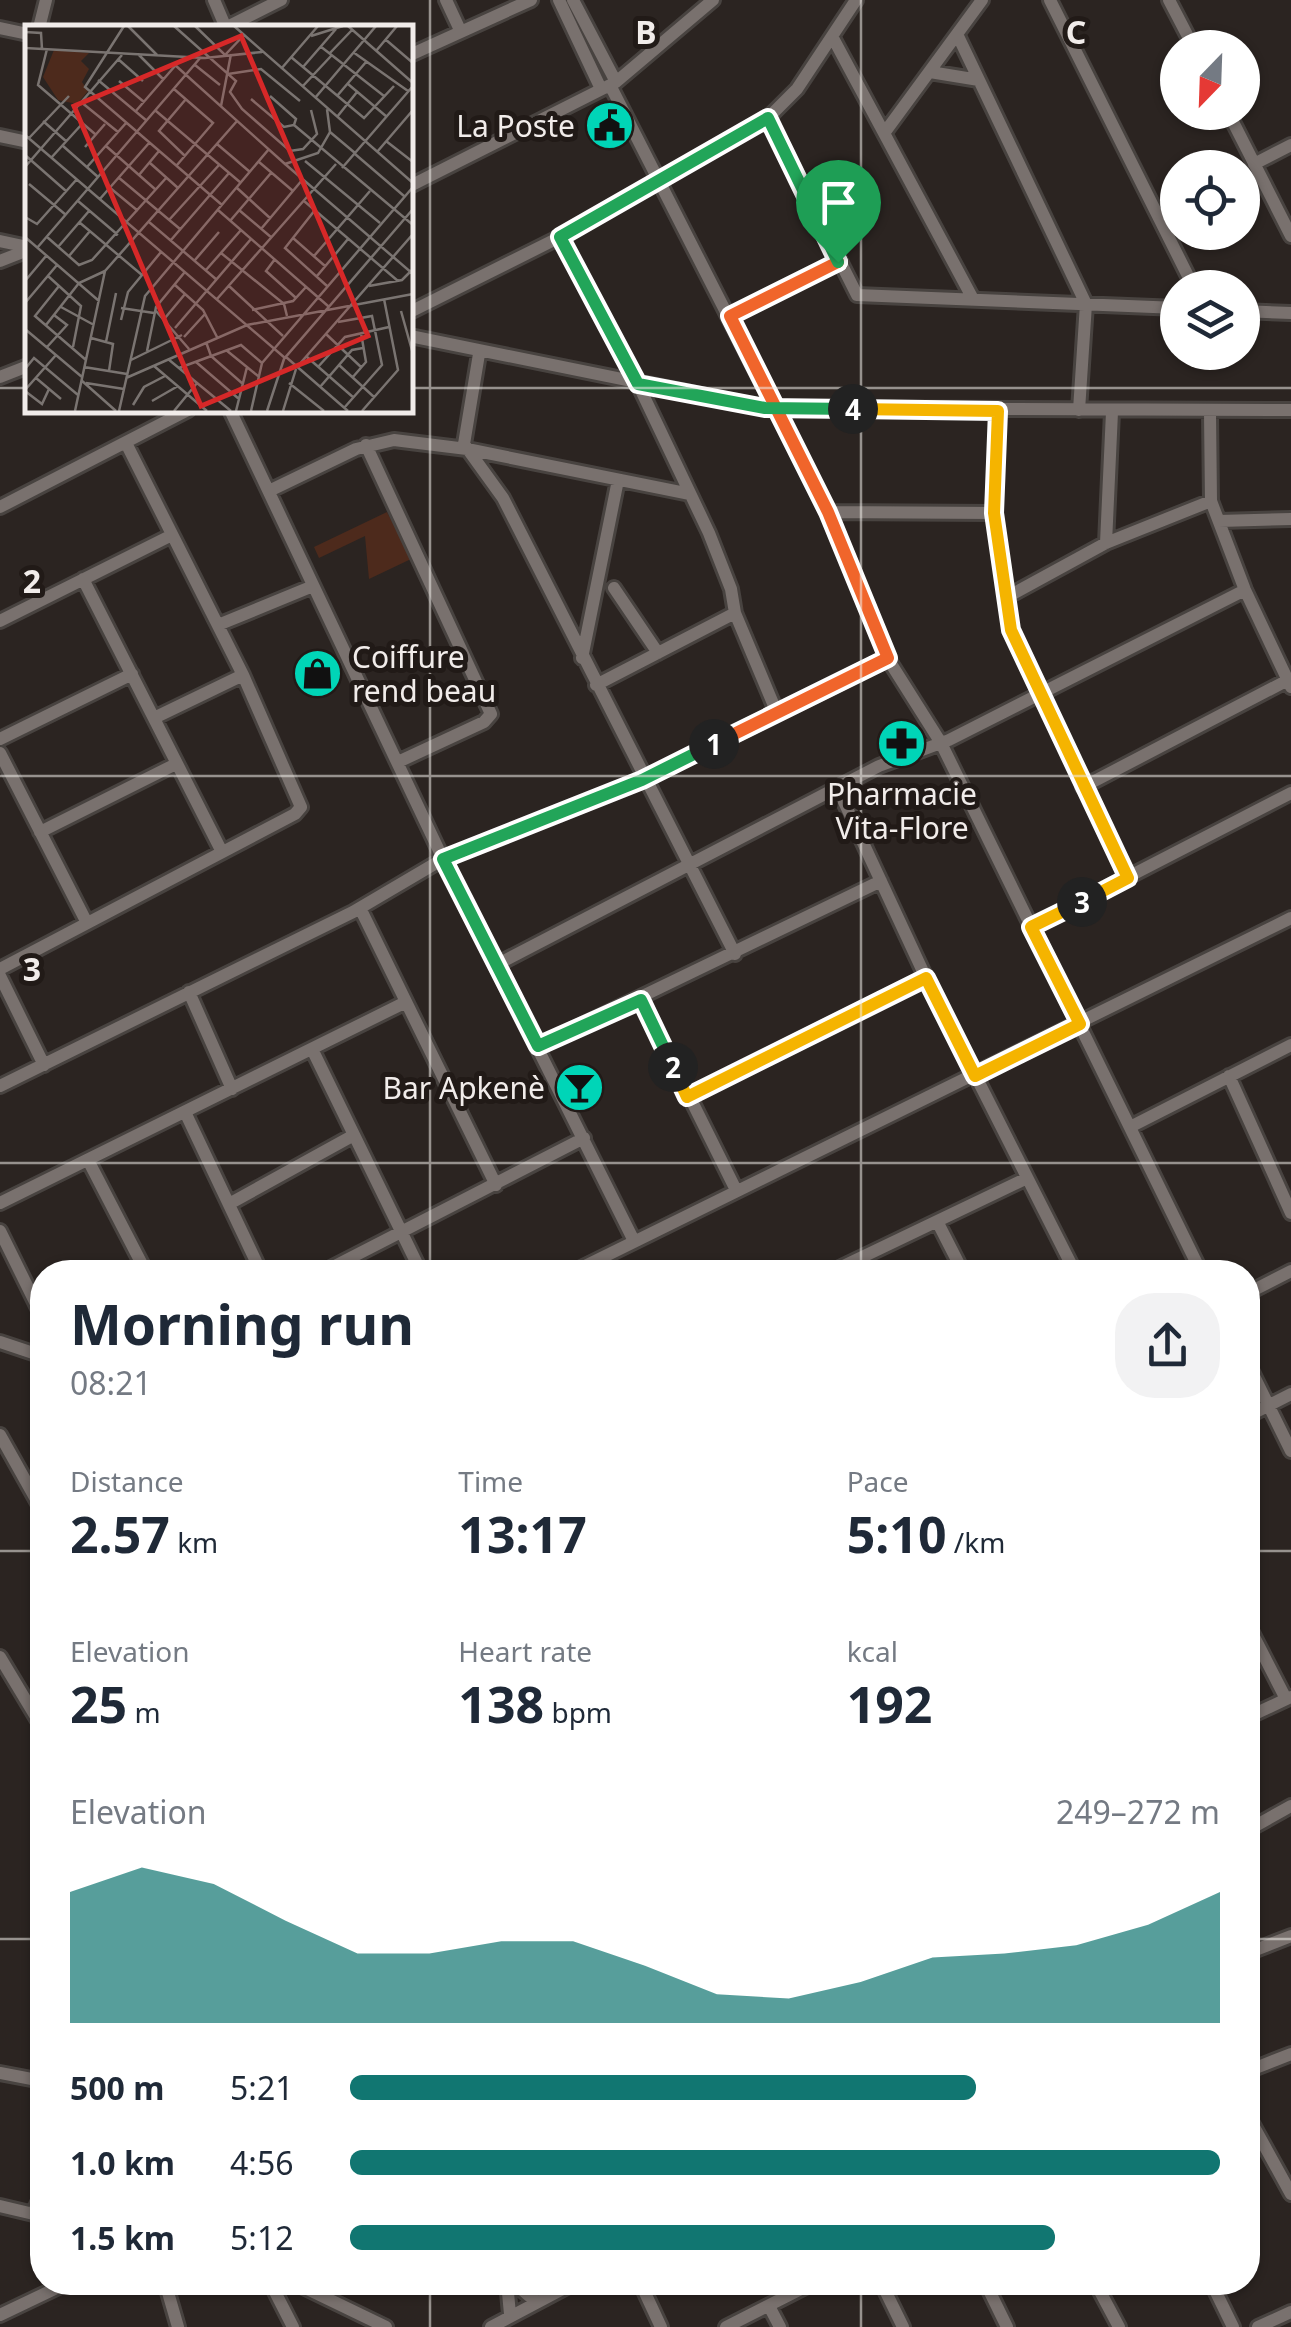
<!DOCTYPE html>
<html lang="en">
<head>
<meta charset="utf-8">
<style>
  :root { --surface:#fff; --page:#f2f2f3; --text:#1f2937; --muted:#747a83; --accent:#117671 }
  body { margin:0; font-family:"Noto Sans",sans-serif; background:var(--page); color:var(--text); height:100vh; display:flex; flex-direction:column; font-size:38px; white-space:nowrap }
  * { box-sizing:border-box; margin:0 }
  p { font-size:32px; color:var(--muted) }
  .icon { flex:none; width:55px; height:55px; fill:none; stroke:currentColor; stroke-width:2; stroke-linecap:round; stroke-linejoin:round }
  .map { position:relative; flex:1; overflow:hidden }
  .panel { position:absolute; left:30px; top:1260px; width:1230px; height:1035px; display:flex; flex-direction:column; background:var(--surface); border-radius:40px; box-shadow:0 2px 8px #0004 }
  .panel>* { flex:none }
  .needle { width:65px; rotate:203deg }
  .tools { position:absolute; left:1160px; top:30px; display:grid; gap:20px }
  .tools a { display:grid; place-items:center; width:100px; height:100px; border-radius:50%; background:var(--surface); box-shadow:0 2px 8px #0004; font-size:50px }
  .pin { position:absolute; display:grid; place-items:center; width:85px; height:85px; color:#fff; margin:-102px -42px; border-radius:50% 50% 50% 0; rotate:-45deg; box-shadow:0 0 10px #0007 }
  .pin .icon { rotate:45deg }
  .km { position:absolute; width:50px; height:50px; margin:-25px; border-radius:50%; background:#222; color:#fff; font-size:28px; line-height:50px; text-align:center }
  .round { display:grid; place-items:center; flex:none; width:105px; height:105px; border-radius:40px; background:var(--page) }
  .headline { display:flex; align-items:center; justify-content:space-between; height:170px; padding:0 40px }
  h1 { font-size:55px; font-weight:700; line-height:75px }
  .metrics { display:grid; grid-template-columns:repeat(3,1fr); gap:15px; height:170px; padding:10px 40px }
  .metrics div { display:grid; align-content:center }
  .metrics b { font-size:50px; font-weight:700 }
  .metrics small { font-size:28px; font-weight:400 }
  .metrics p { font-size:28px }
  .chart { height:280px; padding:20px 40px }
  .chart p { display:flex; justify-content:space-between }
  .chart svg { width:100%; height:180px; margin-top:10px; fill:var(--accent); opacity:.7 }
  ul { padding:0 40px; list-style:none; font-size:32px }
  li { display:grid; grid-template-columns:160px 120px 1fr; align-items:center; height:75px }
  li i { height:25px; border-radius:12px; background:var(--accent) }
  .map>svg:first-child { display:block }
  .green { fill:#4d2a1c }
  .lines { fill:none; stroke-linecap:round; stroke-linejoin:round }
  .minor-casing { stroke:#484340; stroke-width:18 }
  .minor { stroke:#79716e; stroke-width:12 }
  .split-1-casing { stroke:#fff; stroke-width:20 }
  .split-2-casing { stroke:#fff; stroke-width:20 }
  .split-3-casing { stroke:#fff; stroke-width:20 }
  .split-4-casing { stroke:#fff; stroke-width:20 }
  .split-5-casing { stroke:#fff; stroke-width:20 }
  .split-1 { stroke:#f0652b; stroke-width:12 }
  .split-2 { stroke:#22a559; stroke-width:12 }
  .split-3 { stroke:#f5b400; stroke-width:12 }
  .split-4 { stroke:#f5b400; stroke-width:12 }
  .split-5 { stroke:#22a559; stroke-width:12 }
  .grid { fill:none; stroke:#f1ecea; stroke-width:2.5; stroke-opacity:0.55 }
  .labels { text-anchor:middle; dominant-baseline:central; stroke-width:10; stroke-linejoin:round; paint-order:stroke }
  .poi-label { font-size:30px; fill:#f1ecea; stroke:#211a17; text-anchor:end }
  .inset-road { fill:none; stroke:#7a7471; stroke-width:2.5 }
  .view { fill:#d62828; fill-opacity:0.15; stroke:#d62828; stroke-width:5 }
  .inset-edge { fill:none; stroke:#f1ecea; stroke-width:5 }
  .grid-label { font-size:32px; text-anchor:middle; font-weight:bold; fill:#f1ecea; stroke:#211a17; stroke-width:10; stroke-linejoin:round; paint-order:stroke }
</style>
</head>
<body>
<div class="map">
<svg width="1291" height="2327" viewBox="0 0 1291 2327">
  <rect width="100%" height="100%" fill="#2b2421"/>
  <path class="green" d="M 387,512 L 411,559 L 369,579 L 365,536 L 319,558 L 314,547 Z"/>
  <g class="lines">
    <defs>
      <path id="minor" d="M 214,0 L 226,28
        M 446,0 L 460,30
        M 559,0 L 601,89
        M 573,0 L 616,82
        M 1050,0 L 1194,288
        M 1169,0 L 1194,48
        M 0,28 L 28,34
        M 39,28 L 46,0
        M 225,28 L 281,0
        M 957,34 L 1086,304 L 1079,410
        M 833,38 L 973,299
        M 410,55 L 531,0
        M 930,72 L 979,80
        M 610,85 L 828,512 L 888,659 L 941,743 L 1201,1272
        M 1228,112 L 1291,236
        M 768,118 L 857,295 L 1178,308
        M 885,132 L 982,0
        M 0,136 L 28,142
        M 1254,164 L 1291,145
        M 410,186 L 616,82 L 713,0
        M 560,237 L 638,384 L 709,533 L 731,589 L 735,613 L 777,713
        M 0,241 L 28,247
        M 0,261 L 28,250
        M 1242,311 L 1291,313
        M 410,312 L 560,237 L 768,118 L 797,89 L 856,0
        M 730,316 L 838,262
        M 410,336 L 765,408 L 1291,410
        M 479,354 L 464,444 L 503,498 L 735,954
        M 0,377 L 28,366
        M 230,410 L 443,859 L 634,1241
        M 998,411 L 994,513 L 1011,630 L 1128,878
        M 1210,413 L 1211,501 L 1245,590 L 1291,687
        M 366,445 L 491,714 L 484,722 L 398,762
        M 269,491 L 356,449 L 394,440 L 467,449 L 690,494
        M 0,507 L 188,410
        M 828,512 L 994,513
        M 1219,521 L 1291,519
        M 1106,543 L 1112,412
        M 83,579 L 222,852
        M 614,588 L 658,653
        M 1007,597 L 1106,543 L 1211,501
        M 0,621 L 172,535
        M 218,625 L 313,586
        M 582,658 L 618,480
        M 596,685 L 735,613
        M 154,718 L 243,675
        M 0,739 L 132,674
        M 0,753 L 87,923
        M 1083,787 L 1288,680
        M 838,789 L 926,978 L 1075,1272
        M 40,832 L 176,764
        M 360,908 L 496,1185
        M 1031,927 L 1291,793
        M 498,964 L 879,766 L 949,740 L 1245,590
        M 0,969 L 295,814 L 301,807 L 243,675 L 126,443
        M 0,976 L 44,1065
        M 189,992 L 232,1089
        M 641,999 L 736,1190
        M 539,1046 L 881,881
        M 312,1049 L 421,1272
        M 1229,1076 L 1291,1213
        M 0,1086 L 353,912 L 443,859 L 643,780 L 888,659
        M 687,1097 L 926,978
        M 185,1112 L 261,1272
        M 1130,1127 L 1291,1045
        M 88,1160 L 146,1272
        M 0,1203 L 406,1002
        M 229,1204 L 354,1135
        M 938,1223 L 963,1272
        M 0,1231 L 42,1316
        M 323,1272 L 584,1138
        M 573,1272 C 812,1152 1052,1038 1291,918
        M 831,1272 L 1025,1179
        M 1248,1293 L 1291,1271
        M 0,1342 L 42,1356
        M 1248,1364 L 1291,1451
        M 1248,1416 L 1291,1394
        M 0,1435 L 42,1510
        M 1248,1625 L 1286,1699
        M 0,1657 L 42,1727
        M 1248,1717 L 1291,1697
        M 1248,1830 L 1291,1806
        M 1248,1953 L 1291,1936
        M 1248,2071 L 1291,2054
        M 0,2073 L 42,2081
        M 1248,2116 L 1291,2194
        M 0,2206 L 42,2216
        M 33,2214 L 42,2194
        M 165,2282 L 178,2327
        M 270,2282 L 293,2327
        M 293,2282 L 386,2327
        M 507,2282 L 510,2314
        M 513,2282 L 535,2301
        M 640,2282 L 661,2327
        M 881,2282 L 903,2327
        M 985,2282 L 1007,2327
        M 1095,2282 L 1119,2327
        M 1211,2282 L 1233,2327
        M 320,2295 L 344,2282
        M 769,2306 L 780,2327
        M 0,2315 L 69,2282
        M 491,2327 L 576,2282
        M 726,2327 L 815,2282
        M 1258,2327 L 1291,2312"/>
    </defs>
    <use href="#minor" class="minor-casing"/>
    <use href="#minor" class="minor"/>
  </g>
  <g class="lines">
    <defs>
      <path id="split-1" d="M 714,744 L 888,658 L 828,512 L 730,316 L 838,262"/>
      <path id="split-2" d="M 673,1067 L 641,1000 L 538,1046 L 443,859 L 642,780 L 714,744"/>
      <path id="split-3" d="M 673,1067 L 687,1097 L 926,978 L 975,1076 L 1080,1024 L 1031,927 L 1082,902"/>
      <path id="split-4" d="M 853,409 L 998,411 L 994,513 L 1011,630 L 1128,878 L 1082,902"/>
      <path id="split-5" d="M 838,262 L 768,118 L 560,237 L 638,384 L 765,408 L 853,409"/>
    </defs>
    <use href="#split-1" class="split-1-casing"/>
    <use href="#split-2" class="split-2-casing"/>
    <use href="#split-3" class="split-3-casing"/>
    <use href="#split-4" class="split-4-casing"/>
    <use href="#split-5" class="split-5-casing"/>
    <use href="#split-1" class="split-1"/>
    <use href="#split-2" class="split-2"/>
    <use href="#split-3" class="split-3"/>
    <use href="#split-4" class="split-4"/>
    <use href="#split-5" class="split-5"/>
  </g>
  <path class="grid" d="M 430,0 L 430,1272M 861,0 L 861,1272M 0,388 L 28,388M 410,388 L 1291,388M 0,776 L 1291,776M 0,1163 L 1291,1163M 0,1551 L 42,1551M 1248,1551 L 1291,1551M 0,1939 L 42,1939M 1248,1939 L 1291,1939M 430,2282 L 430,2327M 861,2282 L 861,2327"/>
  <defs>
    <symbol id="civic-disc" viewBox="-11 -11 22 22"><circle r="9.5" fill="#00d5b7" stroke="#211a17"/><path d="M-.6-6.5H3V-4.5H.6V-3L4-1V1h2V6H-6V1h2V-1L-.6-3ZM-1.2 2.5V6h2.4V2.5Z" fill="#111"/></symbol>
    <symbol id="shop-disc" viewBox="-11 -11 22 22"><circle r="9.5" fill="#00d5b7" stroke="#211a17"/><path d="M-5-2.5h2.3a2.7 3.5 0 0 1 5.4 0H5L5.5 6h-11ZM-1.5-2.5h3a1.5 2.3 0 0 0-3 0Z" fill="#111"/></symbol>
    <symbol id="pharmacy-disc" viewBox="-11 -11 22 22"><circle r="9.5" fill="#00d5b7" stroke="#211a17"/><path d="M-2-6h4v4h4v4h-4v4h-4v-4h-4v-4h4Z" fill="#111"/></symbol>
    <symbol id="bar-disc" viewBox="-11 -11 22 22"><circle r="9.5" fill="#00d5b7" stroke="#211a17"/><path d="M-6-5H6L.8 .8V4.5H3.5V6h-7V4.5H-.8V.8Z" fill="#111"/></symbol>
  </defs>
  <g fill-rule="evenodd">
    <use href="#civic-disc" x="582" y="98" width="55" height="55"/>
    <use href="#shop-disc" x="290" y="646" width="55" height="55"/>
    <use href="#pharmacy-disc" x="874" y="716" width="55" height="55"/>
    <use href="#bar-disc" x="552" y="1060" width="55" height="55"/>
  </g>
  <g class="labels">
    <g class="poi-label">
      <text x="575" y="125">La Poste</text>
      <text x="352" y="656" text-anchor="start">Coiffure<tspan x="352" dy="34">rend beau</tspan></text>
      <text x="902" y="793" text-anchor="middle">Pharmacie<tspan x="902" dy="34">Vita-Flore</tspan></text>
      <text x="545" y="1087">Bar Apkenè</text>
    </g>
  </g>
  <g transform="translate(25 25)">
    <rect width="388" height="388" fill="#2b2421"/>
    <path d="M 29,25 L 64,28 L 56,36 L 64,44 L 57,57 L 63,66 L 52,79 L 33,75 L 18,52 Z" fill="#4d2a1c"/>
    <path class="inset-road" d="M 99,1 L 60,62 L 197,180M 103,1 L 132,30M 149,1 L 211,56 L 205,67 L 217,84 L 265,126 L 278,124 L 292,109 L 286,85M 170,1 L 200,30 L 219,10M 209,1 L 388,158M 323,1 L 388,58M 0,7 L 16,8 L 17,24M 286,11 L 318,1M 360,14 L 388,38M 295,21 L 359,71M 0,23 L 180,33 L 237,27M 22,24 L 13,60 L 70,109M 351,26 L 372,1M 328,27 L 383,66M 113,29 L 138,54M 304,29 L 327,5M 266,32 L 339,93 L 369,61M 93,34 L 118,56M 150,40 L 260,139 L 293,128 L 305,107 L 302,84M 170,40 L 195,60M 278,42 L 311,4M 256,44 L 293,1M 203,49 L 236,44 L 275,76M 73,55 L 122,96M 94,56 L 119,77M 323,59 L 362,92M 277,62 L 306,31M 149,64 L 188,98 L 152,140M 312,71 L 341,37M 290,73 L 351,1M 226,74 L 259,102 L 269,100 L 271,94 L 245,71M 56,77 L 93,107M 196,81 L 206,29M 131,86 L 216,158M 110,87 L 150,41M 312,92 L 332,67M 18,96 L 42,117M 269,100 L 388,200M 305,107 L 330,128M 0,110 L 260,333M 4,113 L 44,71M 361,116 L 388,137M 192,119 L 225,147M 38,121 L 73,152M 81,121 L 131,165M 60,122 L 80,99M 352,127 L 388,85M 330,129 L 379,171M 0,130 L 41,166M 160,131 L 134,106 L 161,74M 26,133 L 57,99M 280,136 L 355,198M 234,137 L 268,166M 125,138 L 153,163M 260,139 L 388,249M 0,142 L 97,30M 62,142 L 101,98M 317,143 L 388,61M 114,150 L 134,126M 93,152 L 155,204M 4,159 L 41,190M 84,162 L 113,186M 212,163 L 245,193M 74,175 L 124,118M 53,176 L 93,210M 279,176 L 373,256M 193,185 L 303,281M 214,185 L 247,213M 290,185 L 260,223 L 302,261M 0,192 L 12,199 L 52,154M 144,195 L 194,140M 205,196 L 246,148M 54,197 L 117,250M 124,197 L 192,255M 236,204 L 278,154M 0,212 L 74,276M 22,212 L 54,240 L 67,235 L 142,152M 268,213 L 300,241M 146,215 L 204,148M 33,222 L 64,186M 12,223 L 176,32M 196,228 L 259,279 L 262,291M 44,231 L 65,206M 289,231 L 345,166M 250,234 L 241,246 L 271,273M 170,235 L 194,207M 181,245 L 216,205M 23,251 L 56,281 L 48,322M 292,251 L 323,214M 0,256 L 21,231M 150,260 L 178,285 L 192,312M 34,261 L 10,291 L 61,335M 204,261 L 258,311M 344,261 L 377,255 L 387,245M 192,274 L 311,139M 0,278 L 32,240M 36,282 L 69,300M 96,283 L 129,288M 227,285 L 268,276 L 281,262M 131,286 L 164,324M 376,286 L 388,329M 140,293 L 160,269M 96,295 L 103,267 L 136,227M 313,297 L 347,291 L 357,340 L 319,383M 21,300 L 54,258 L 80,246M 150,303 L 226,214M 0,304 L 57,352M 301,309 L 336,342M 159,312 L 180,289M 66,313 L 88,319 L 84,346M 81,317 L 91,268M 181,317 L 186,331 L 218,359M 22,322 L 42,300 L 29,290M 201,325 L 233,351M 122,326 L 131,282 L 159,248M 261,332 L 323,386M 282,332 L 329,373M 143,334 L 206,386M 106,335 L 157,310M 171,337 L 214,374M 314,340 L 349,372M 129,341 L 182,386M 59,342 L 102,349M 272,342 L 388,209M 293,342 L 320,312 L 364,302M 154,343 L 216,320 L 237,338M 0,344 L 9,333 L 53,370M 11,353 L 36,374M 101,353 L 222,300 L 388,269M 327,353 L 341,337 L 336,308M 56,355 L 91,386M 61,358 L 99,364M 264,358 L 299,386M 295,362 L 327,325 L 338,323M 0,365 L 31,330M 0,366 L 17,379 L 24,364M 127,376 L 153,361M 108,380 L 119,362 L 140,351M 50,386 L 80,246 L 212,96M 94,386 L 120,271 L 244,124M 149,386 L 172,358M 211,386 L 222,342M 226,386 L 237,338 L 388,162M 242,386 L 259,334 L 388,184M 258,386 L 271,344M 337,386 L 373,345 L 359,274"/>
    <path class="view" d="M 216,11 L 343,311 L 176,381 L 49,81 Z"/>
    <rect width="388" height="388" class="inset-edge"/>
  </g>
  <g class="grid-label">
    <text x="646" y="44">B</text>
    <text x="1076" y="44">C</text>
    <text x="32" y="593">2</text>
    <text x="32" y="981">3</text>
  </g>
</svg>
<div class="tools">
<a><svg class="needle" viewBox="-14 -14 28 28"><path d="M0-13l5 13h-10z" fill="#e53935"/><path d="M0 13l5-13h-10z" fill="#747a83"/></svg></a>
<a><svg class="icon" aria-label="locate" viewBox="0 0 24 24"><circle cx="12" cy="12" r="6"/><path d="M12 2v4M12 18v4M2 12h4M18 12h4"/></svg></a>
<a><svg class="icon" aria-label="layers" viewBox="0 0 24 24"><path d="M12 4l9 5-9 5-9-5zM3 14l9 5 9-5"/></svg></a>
</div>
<div class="pin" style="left:838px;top:262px;background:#1e9e55"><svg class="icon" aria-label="arrive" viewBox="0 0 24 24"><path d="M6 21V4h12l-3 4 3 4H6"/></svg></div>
<b class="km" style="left:714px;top:744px">1</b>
<b class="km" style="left:673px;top:1067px">2</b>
<b class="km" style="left:1082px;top:902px">3</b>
<b class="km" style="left:853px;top:409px">4</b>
<section class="panel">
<div class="headline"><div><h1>Morning run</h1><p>08:21</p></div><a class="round"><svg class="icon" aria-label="share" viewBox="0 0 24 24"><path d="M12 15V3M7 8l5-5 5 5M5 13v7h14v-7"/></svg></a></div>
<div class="metrics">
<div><p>Distance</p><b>2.57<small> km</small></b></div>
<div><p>Time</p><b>13:17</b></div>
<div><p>Pace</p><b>5:10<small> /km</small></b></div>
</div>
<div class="metrics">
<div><p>Elevation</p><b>25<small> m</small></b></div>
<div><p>Heart rate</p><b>138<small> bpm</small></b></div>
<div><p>kcal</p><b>192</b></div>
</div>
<div class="chart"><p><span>Elevation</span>249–272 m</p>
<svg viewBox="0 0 160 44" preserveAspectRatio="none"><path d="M0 44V12L10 6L20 10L30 19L40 27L50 27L60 24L70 24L80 30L90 37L100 38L110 34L120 28L130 27L140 25L150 20L160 12V44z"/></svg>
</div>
<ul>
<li><b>500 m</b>5:21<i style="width:72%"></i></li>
<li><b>1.0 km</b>4:56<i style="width:100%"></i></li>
<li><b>1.5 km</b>5:12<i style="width:81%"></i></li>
</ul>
</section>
</div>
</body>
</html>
